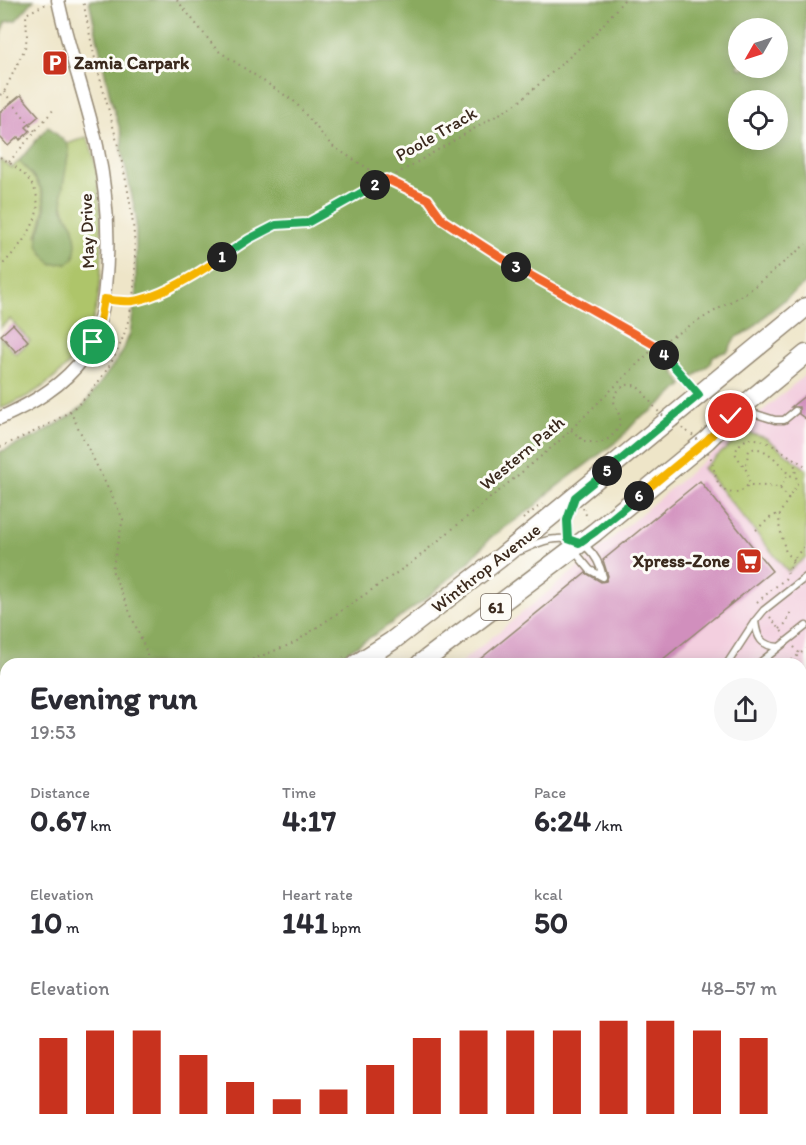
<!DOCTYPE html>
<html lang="en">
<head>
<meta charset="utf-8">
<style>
  :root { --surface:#fff; --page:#f7f7f7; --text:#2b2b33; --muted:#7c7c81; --accent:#c8321e }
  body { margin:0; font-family:Itim,sans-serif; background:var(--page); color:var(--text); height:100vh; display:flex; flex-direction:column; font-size:22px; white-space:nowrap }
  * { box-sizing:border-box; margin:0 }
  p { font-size:20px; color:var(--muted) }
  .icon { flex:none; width:33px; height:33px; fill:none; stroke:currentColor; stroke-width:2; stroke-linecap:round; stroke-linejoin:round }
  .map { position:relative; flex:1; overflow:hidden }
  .panel { position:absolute; left:0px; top:658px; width:807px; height:488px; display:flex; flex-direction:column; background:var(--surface); border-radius:18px 18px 0 0; box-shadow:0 3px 15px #0003 }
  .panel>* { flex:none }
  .needle { width:39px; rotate:231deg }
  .tools { position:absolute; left:728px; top:18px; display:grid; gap:12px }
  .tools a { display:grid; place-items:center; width:60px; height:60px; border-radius:50%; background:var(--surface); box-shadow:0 3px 15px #0003; font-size:30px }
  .pin { position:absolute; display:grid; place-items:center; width:51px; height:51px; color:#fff; margin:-26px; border:3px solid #fff; border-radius:50%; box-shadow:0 2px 6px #0007 }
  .km { position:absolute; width:30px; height:30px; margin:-15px; border-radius:50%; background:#222; color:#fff; font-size:16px; line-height:30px; text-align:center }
  .round { display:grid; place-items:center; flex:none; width:63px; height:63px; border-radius:32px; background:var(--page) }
  .overview { display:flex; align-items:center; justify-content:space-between; height:102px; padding:0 30px }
  h1 { font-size:33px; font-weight:700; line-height:45px }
  .stats { display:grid; grid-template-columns:repeat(3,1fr); gap:9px; height:102px; padding:6px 30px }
  .stats div { display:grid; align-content:center }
  .stats b { font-size:30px; font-weight:700 }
  .stats small { font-size:16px; font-weight:400 }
  .stats p { font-size:16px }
  .chart { height:168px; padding:12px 30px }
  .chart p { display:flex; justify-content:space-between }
  .chart svg { width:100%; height:108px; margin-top:6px; stroke:var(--accent); stroke-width:6 }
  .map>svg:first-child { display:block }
  .built { fill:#f3cfdf }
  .green { fill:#aec56a; stroke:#747844; stroke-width:1.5 }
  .forest { fill:#8aaa5e; stroke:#626a3e; stroke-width:1.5; fill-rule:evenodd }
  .water { fill:#52aed0; stroke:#466c77; stroke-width:1.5 }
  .building { fill:#d18fbd }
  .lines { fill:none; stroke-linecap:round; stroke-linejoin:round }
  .lane-casing { stroke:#948873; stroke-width:9 }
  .street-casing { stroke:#948873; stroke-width:15 }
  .secondary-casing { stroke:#948873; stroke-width:20 }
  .primary-casing { stroke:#948873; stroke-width:21 }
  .path { stroke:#948873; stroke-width:2; stroke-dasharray:1.5 4.5; stroke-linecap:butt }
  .lane { stroke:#fff; stroke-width:6 }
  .street { stroke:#fff; stroke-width:12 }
  .secondary { stroke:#fff; stroke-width:16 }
  .primary { stroke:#fff; stroke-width:18 }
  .path-bridge { stroke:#948873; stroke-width:2; stroke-dasharray:1.5 4.5; stroke-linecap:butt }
  .split-1-casing { stroke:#fff; stroke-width:12 }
  .split-2-casing { stroke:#fff; stroke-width:12 }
  .split-3-casing { stroke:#fff; stroke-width:12 }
  .split-4-casing { stroke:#fff; stroke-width:12 }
  .split-5-casing { stroke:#fff; stroke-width:12 }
  .split-6-casing { stroke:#fff; stroke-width:12 }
  .split-7-casing { stroke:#fff; stroke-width:12 }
  .split-1 { stroke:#f5b400; stroke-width:8 }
  .split-2 { stroke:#22a559; stroke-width:8 }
  .split-3 { stroke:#f0652b; stroke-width:8 }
  .split-4 { stroke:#f0652b; stroke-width:8 }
  .split-5 { stroke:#22a559; stroke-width:8 }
  .split-6 { stroke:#22a559; stroke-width:8 }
  .split-7 { stroke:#f5b400; stroke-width:8 }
  .labels { text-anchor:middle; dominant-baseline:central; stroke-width:6; stroke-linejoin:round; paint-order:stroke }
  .shield { fill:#fdfcf7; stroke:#75695f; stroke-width:1.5 }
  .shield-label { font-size:16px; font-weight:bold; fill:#3b2a1e }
  .poi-label { font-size:18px; font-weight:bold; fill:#3b2a1e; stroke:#fdfcf7; text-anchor:start }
  .street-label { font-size:18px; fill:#3b2a1e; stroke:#fdfcf7 }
</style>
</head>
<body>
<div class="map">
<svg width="806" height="1145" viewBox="0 0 806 1145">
  <rect width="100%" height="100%" fill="#fdfcf7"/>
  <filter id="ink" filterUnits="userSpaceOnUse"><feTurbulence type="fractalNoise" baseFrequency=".0167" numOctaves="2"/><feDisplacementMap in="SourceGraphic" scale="12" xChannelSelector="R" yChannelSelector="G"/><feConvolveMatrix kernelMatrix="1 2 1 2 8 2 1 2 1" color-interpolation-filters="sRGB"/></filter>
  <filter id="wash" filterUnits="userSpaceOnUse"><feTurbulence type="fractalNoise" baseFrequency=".008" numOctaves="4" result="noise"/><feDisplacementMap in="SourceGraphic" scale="24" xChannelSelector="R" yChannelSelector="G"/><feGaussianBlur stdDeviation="1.35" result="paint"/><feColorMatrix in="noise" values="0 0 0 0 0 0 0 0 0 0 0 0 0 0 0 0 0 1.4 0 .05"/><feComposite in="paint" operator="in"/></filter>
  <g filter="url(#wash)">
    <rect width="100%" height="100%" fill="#eee5c8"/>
    <path class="built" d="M 806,374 L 806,1142 L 484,1145 L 801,1140 L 801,664 L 459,664 L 564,579 Z"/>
    <path class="green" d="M 87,137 C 99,163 99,195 101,223 C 105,314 92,372 0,409 L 0,337 L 16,354 L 30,341 L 10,319 L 0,328 L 0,160 L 12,168 L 19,161 C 44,186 51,201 37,235 L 67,216 C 57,197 65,170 69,151 L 67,144 Z
      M 749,433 L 766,438 L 806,469 L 806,557 L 788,572 L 703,468 L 740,437 Z
      M 6,856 L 6,1140 L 412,1140 L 416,1145 L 0,1145 L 0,857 Z
      M 806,1085 L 806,1145 L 483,1145 L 479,1140 L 801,1140 L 801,1089 Z"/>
    <path class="forest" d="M 0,0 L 34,0 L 16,20 L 5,22 L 0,41 Z
      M 89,0 L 806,0 L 806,283 L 768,313 L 751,330 L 736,337 L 728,351 L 713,356 L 711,363 L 692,378 L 680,367 L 673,371 L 683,385 L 652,411 L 638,419 L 620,439 L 551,491 L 533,508 L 490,538 L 469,562 L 424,600 L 379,632 L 328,664 L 6,664 L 6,795 L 0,795 L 0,452 L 37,436 L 69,417 L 85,404 L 122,353 L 130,333 L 136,295 L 136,215 L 122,152 L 122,136 L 111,100 ZM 777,28 L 777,68 L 738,68 L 738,28 ZM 777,100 L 777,140 L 738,140 L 738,100 Z
      M 48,126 L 67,144 L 69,150 L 62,192 L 63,209 L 74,227 L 76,244 L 74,258 L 68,263 L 52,264 C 23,236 47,232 45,204 C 44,186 31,173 19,161 Z
      M 6,862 L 6,960 L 0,958 L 0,863 Z"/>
    <path class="water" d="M 566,1140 L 645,1140 L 648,1145 L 568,1145 Z"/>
    <g id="blocks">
      <path class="building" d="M 21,95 L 39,116 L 26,127 L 30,131 L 20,140 L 18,137 L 8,146 L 0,137 L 0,112 Z
        M 13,324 L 28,341 L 16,352 L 1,335 Z
        M 806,395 L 806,419 L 799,414 L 799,407 L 791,407 Z
        M 700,481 L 772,571 L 657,664 L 474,664 L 586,573 L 601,582 L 606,581 L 608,576 L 603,560 Z"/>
    </g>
  </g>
  <g filter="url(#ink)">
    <use href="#blocks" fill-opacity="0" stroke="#948873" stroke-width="1.5"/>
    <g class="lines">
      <defs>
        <path id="lane" d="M 740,414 L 756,414 L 775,420 L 784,420 L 795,411
          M 569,540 L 567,520 L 572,506
          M 520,551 C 532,546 544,539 557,539 C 583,537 598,554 603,577
          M 575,552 L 590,570 L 603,577
          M 755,621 C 757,638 761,646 779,647
          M 727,664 L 755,621 L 764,610 L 806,577
          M 758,664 L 806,626"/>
        <path id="street" d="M 0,418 C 32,404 63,386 84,357 C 98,337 103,311 105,287 C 110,240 107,192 97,146 C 86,97 68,49 58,0"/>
        <path id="secondary" d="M 443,1140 L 447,1145
          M 463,1140 L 467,1145"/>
        <path id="primary" d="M 356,664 L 392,641 L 500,558 L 806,307
          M 420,664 L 595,532 L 707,440 L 731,416 L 806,354
          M 0,807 L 6,806
          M 0,838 L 6,837"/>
      </defs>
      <use href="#lane" class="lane-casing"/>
      <use href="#street" class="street-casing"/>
      <use href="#secondary" class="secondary-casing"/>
      <use href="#primary" class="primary-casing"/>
      <path class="path" d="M 177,0 L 217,50 L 295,102 L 332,146 L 385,179 L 428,199 L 443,220 L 519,269 L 656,346 L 689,384
        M 4,92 L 35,131
        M 0,95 L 4,92 L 25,48 L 27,37 L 26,14 L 46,4
        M 0,157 C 60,190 39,228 0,267
        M 9,162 L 54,109
        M 116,300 L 132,301 L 173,286 L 212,264 L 249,239 L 276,225 L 307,223 L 347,203 L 518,103 L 595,34 L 624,0
        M 70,411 L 123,519 L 112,570 L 147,653 L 147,664
        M 571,430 L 584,441
        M 0,447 C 29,434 60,422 83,400 C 93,391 100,379 108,368 C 164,278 120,156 96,63 C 91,42 87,21 83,0
        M 788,455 L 804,465 L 806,463
        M 746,464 L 749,450 C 764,443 781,465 789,475 L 796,477
        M 751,485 L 779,487 L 789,499
        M 780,488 L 788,476
        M 583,508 L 588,519
        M 523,519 L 542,504
        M 756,530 L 771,517 L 780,513
        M 793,560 L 786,553 L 779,525 L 780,513 L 797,484 L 794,459
        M 757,602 L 785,579 L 793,560 L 806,544
        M 770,617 L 783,633
        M 780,629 L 786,623 L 792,609
        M 794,647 L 800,654
        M 241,664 L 294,643 L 411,563 L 556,444 L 656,346 L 750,290 L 806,244
        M 333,664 L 344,657
        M 787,664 L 806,649
        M 0,740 L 6,739
        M 0,855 L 6,854
        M 424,1140 L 428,1145"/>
      <use href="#lane" class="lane"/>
      <use href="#street" class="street"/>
      <use href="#secondary" class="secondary"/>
      <use href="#primary" class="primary"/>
      <path class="path-bridge" d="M 584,441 C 588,441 593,443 597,443 C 609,442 621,429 620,418 C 619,412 614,407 614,400 C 615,391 624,383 633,385 C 643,388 649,401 655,408 C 673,428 696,429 710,456 C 715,467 714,482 724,490 C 729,493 736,494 741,491 C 760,480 741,465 735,453 C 745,426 772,444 788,455"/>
    </g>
  </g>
  <g class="lines" filter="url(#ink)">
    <defs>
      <path id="split-1" d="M 93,342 L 100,321 L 104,299 C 113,300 124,302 133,301 C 159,298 200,272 222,257"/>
      <path id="split-2" d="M 222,257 L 249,239 L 276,225 L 307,223 L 375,185"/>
      <path id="split-3" d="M 375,185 L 386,179 L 428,199 L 443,220 L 516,267"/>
      <path id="split-4" d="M 516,267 L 656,346 L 664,355"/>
      <path id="split-5" d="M 607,471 L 699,395 L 664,355"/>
      <path id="split-6" d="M 607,471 L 575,497 L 567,520 L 568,539 L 579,543 L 595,532 L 639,496"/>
      <path id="split-7" d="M 639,496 L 707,440 L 731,416"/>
    </defs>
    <use href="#split-1" class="split-1-casing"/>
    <use href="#split-2" class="split-2-casing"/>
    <use href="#split-3" class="split-3-casing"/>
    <use href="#split-4" class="split-4-casing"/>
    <use href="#split-5" class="split-5-casing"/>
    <use href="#split-6" class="split-6-casing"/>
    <use href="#split-7" class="split-7-casing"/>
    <use href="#split-1" class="split-1"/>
    <use href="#split-2" class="split-2"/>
    <use href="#split-3" class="split-3"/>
    <use href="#split-4" class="split-4"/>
    <use href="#split-5" class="split-5"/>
    <use href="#split-6" class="split-6"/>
    <use href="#split-7" class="split-7"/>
  </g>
  <defs>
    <symbol id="parking-square" viewBox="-11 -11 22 22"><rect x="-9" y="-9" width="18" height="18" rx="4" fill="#c8321e" stroke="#fdfcf7"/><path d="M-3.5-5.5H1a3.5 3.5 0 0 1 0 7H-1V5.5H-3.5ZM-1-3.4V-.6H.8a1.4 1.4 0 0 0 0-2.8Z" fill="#fff"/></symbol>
    <symbol id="supermarket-square" viewBox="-11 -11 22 22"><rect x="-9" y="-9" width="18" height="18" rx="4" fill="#c8321e" stroke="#fdfcf7"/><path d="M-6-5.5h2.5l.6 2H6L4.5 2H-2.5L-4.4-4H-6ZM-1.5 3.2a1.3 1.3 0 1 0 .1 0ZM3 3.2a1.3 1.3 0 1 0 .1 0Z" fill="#fff"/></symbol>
  </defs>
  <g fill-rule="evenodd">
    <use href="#parking-square" x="40" y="48" width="30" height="30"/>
    <use href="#supermarket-square" x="734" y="546" width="30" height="30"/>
  </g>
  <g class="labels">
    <rect class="shield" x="481" y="594" width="30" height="26" rx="4.5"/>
    <g class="shield-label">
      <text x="496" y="607">61</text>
    </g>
    <g class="poi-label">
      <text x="74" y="63">Zamia Carpark</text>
      <text x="730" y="561" text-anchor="end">Xpress-Zone</text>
    </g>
    <g class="street-label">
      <text transform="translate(436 134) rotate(-30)">Poole Track</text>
      <text transform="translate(87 231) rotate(-92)">May Drive</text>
      <text transform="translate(522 453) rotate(-40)">Western Path</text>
      <text transform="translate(486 568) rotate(-38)">Winthrop Avenue</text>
    </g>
  </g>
</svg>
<div class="tools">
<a><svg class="needle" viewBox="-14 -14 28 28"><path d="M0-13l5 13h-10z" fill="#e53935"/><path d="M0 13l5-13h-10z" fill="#7c7c81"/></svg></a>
<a><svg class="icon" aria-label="locate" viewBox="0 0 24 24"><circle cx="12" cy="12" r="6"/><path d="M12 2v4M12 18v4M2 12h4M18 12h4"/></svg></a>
</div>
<div class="pin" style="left:93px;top:342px;background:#1e9e55"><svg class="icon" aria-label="arrive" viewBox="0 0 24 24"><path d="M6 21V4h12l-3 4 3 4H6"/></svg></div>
<div class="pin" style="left:731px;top:416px;background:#d93025"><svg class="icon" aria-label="check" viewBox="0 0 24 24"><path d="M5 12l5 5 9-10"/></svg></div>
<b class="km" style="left:222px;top:257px">1</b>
<b class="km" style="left:375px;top:185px">2</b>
<b class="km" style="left:516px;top:267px">3</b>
<b class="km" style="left:664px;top:355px">4</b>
<b class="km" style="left:607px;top:471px">5</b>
<b class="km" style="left:639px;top:496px">6</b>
<section class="panel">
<div class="overview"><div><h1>Evening run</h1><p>19:53</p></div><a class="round"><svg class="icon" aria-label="share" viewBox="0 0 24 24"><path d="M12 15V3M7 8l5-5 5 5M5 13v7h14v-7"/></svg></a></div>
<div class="stats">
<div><p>Distance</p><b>0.67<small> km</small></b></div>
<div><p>Time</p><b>4:17</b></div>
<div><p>Pace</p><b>6:24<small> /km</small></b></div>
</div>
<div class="stats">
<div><p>Elevation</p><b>10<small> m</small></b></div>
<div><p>Heart rate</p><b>141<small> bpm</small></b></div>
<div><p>kcal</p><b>50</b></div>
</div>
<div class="chart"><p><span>Elevation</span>48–57 m</p>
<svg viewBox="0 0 160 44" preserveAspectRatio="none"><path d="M5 44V13M15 44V10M25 44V10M35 44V20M45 44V31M55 44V38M65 44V34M75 44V24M85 44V13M95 44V10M105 44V10M115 44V10M125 44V6M135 44V6M145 44V10M155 44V13"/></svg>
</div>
</section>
</div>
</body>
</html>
